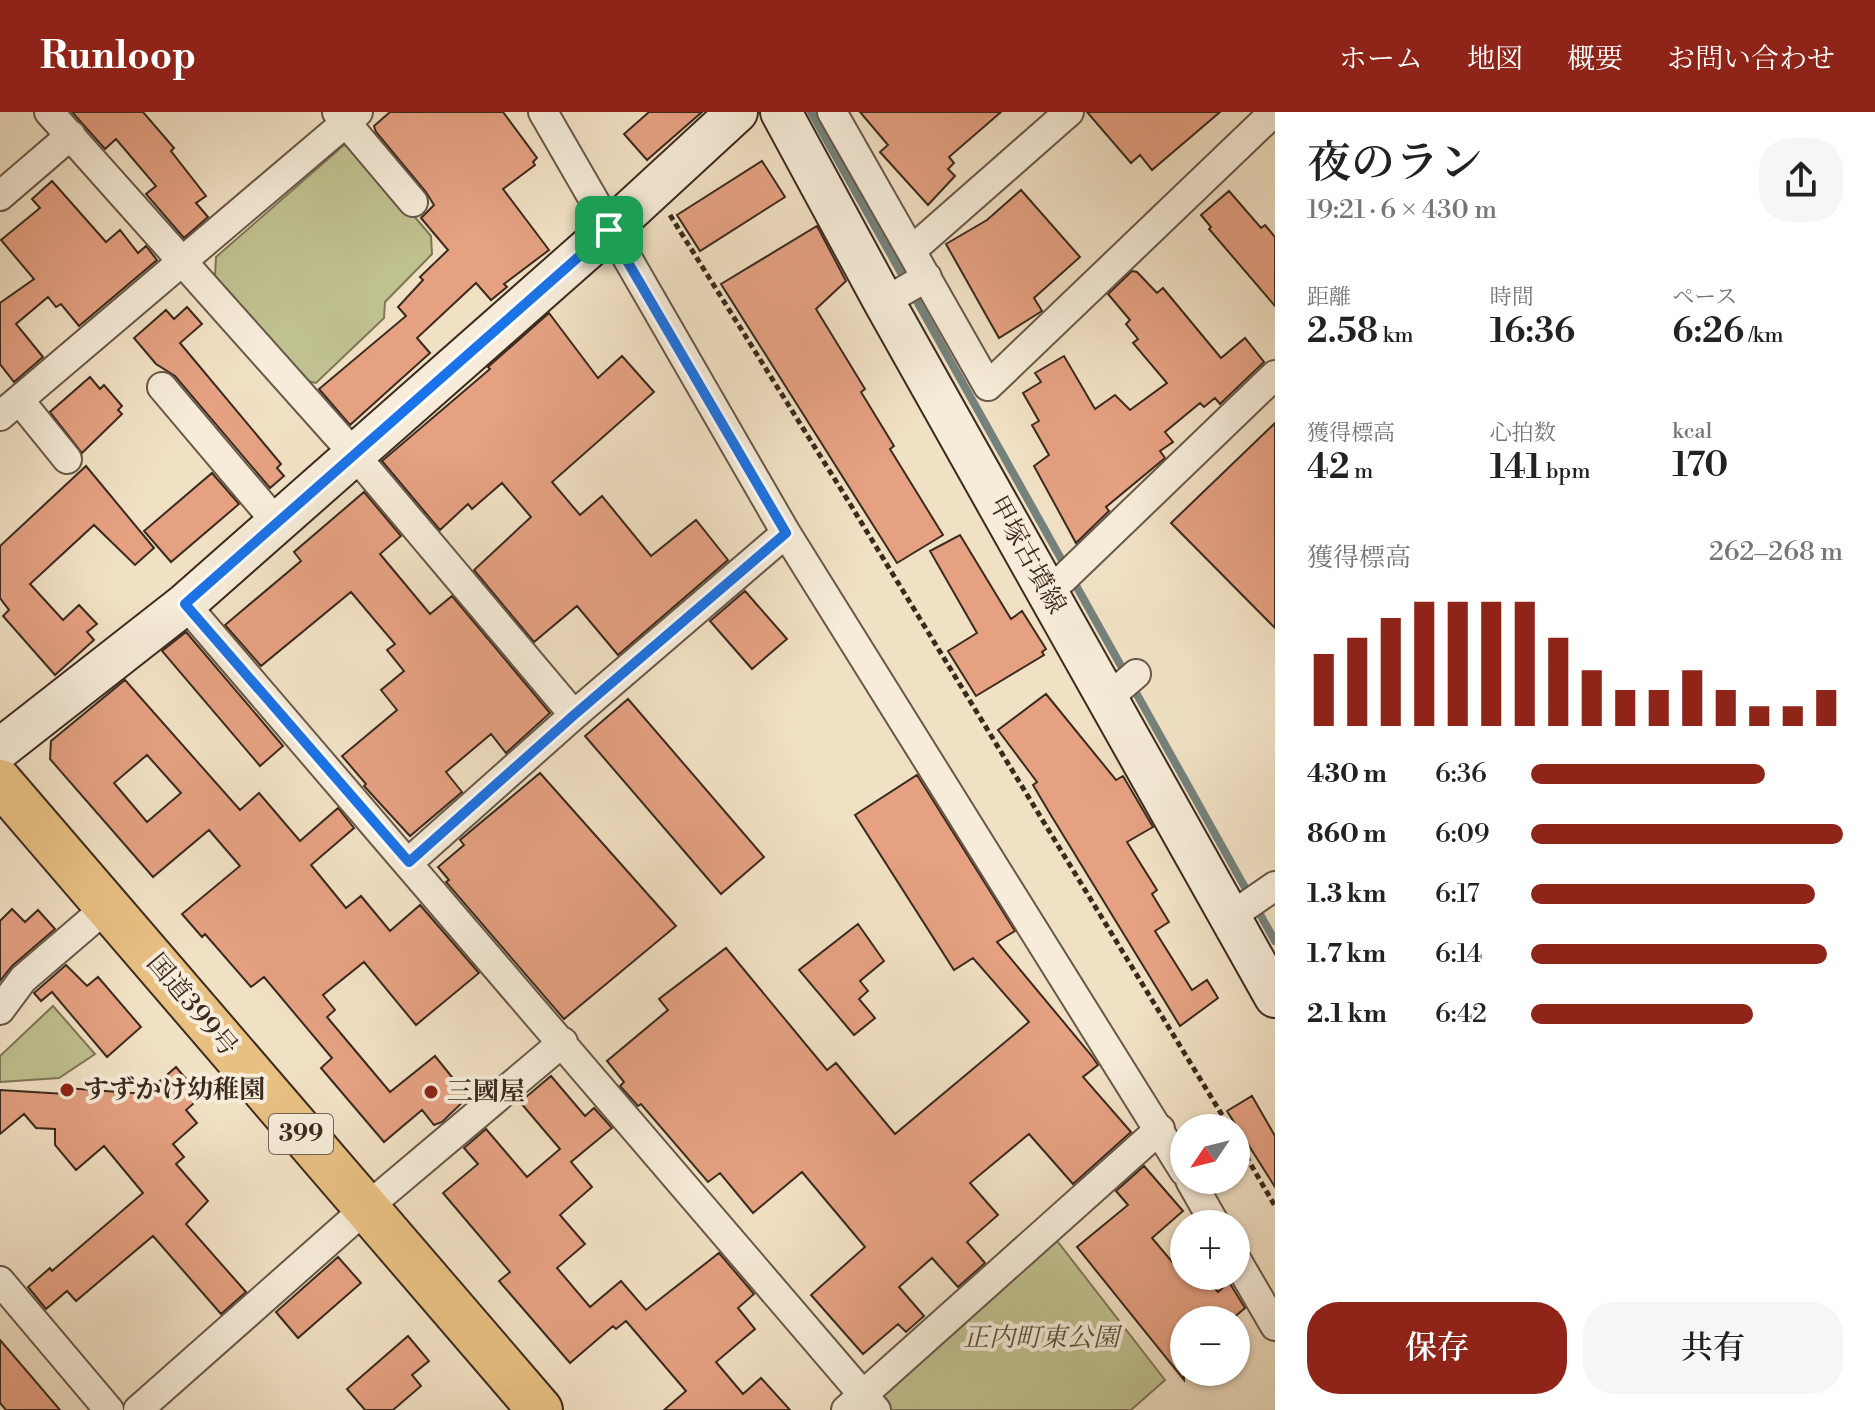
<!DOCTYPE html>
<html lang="ja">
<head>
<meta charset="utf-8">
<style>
  :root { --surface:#fff; --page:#f6f6f6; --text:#222; --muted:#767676; --accent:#8f2418 }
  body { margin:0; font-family:"Libre Bodoni","Noto Serif JP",serif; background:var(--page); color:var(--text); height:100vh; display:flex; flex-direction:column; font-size:30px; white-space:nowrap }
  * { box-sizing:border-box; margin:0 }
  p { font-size:26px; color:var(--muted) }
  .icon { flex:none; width:44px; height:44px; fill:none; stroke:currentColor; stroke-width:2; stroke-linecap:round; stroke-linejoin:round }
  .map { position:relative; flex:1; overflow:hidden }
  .side { display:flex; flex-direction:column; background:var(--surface); width:600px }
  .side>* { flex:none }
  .needle { width:52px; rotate:235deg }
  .controls { position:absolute; left:1170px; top:1002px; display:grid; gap:16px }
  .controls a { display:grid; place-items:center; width:80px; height:80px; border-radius:50%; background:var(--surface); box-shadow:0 2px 6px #0004; font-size:40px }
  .pin { position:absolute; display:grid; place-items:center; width:68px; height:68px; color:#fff; margin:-34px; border-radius:16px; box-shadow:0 4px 12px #0006 }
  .round { display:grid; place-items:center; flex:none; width:84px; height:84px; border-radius:32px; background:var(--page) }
  .headline { display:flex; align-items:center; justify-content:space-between; height:136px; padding:0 32px }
  h1 { font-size:44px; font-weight:600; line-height:60px }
  .metrics { display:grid; grid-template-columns:repeat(3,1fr); gap:12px; height:136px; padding:8px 32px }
  .metrics div { display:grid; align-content:center }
  .metrics b { font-size:34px; font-weight:600 }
  .metrics small { font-size:22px; font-weight:400 }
  .metrics p { font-size:22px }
  .chart { height:224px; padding:16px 32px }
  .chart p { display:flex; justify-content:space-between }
  .chart svg { width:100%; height:144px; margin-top:8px; stroke:var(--accent); stroke-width:6 }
  .primary-button { display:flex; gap:16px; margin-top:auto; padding:16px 32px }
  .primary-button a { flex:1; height:92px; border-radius:32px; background:var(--accent); color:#fff; font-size:32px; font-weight:600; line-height:92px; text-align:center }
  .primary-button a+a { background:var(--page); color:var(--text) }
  ul { padding:0 32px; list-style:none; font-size:26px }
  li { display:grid; grid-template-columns:128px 96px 1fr; align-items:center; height:60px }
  li i { height:20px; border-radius:10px; background:var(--accent) }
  header { display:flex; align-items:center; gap:48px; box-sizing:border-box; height:112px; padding:0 40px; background:var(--accent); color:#fff }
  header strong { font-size:38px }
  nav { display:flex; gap:44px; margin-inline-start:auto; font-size:28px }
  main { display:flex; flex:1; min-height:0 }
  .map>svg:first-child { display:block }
  .green { fill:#c0c190; stroke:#7e7657; stroke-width:2 }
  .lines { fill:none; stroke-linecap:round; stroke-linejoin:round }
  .stream { stroke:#75827c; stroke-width:8 }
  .building { fill:#e5a182; stroke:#3b2a1e; stroke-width:2; fill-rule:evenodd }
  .street-casing { stroke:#685848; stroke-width:32 }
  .secondary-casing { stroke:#3b2a1e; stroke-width:44 }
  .highway-casing { stroke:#3b2a1e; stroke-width:48 }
  .path { stroke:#3b2a1e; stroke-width:5; stroke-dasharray:6 4; stroke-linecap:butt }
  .street { stroke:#f6ecd9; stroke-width:28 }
  .secondary { stroke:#f6ecd9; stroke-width:40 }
  .highway { stroke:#e8c082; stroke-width:44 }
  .route-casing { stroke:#fff; stroke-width:16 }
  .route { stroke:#1a73e8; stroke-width:10 }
  .poi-dot { fill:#8f2418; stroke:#f6ecd9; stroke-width:3 }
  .labels { text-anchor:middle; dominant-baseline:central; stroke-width:8; stroke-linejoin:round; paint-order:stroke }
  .shield { fill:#f6ecd9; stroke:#736456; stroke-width:2 }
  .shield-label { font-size:24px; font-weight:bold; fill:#3b2a1e }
  .street-label { font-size:26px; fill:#3b2a1e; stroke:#f6ecd9 }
  .poi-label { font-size:26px; font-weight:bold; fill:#3b2a1e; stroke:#f6ecd9; text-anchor:start }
  .park-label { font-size:26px; font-style:italic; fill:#5c503a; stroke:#f6ecd9 }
</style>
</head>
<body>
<header>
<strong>Runloop</strong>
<nav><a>ホーム</a><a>地図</a><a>概要</a><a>お問い合わせ</a></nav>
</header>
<main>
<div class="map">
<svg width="1275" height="1298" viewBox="0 0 1275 1298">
  <rect width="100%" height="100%" fill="#f1e1c4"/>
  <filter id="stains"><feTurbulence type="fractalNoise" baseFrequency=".0025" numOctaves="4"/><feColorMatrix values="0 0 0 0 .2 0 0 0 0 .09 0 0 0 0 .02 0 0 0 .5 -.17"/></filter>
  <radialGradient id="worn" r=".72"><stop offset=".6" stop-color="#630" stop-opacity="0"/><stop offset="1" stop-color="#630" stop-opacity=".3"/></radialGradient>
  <path class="green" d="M 344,33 L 354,34 L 431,124 L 432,142 L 385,190 L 384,206 L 316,271 L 307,269 L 215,164 L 216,145 Z
    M 53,894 L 95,942 L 59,966 L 0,970 L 0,944 Z
    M 1051,1121 L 1165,1268 L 1131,1298 L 880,1298 L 866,1284 Z"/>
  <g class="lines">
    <path class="stream" d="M 811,0 L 1275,829"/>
  </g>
  <path class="building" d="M 72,0 L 143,0 L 174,36 L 171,39 L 206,84 L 196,91 L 208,105 L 184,126 L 146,82 L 156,74 L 116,27 L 105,37 Z
    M 390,0 L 503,0 L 537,46 L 533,50 L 535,53 L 503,77 L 549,138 L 504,172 L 507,175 L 491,188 L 476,171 L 417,226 L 430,241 L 350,313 L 319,277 L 406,204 L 398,195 L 423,168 L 420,165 L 448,138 L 421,106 L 434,93 L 426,80 L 376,20 L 374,14 Z
    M 649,0 L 702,0 L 647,48 L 624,22 Z
    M 860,0 L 1001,0 L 949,45 L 954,51 L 948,57 L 955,64 L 928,93 L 880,40 L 888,33 Z
    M 1087,0 L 1220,0 L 1152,58 L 1140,43 L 1131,51 Z
    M 762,49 L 785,85 L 700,139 L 677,103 Z
    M 52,69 L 106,130 L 120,118 L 138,141 L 146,134 L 157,148 L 79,214 L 61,192 L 56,195 L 48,185 L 16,212 L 43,245 L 14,270 L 0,252 L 0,191 L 34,167 L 1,128 L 40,96 L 32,87 Z
    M 1021,78 L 1080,145 L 1034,186 L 1042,199 L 999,226 L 946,132 L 987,108 Z
    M 1229,79 L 1261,116 L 1265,113 L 1275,125 L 1275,194 L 1209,117 L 1211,115 L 1201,103 Z
    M 817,114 L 846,169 L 816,197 L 865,277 L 861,280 L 894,334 L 890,337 L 943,423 L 897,451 L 721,172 Z
    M 1132,159 L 1137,160 L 1157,181 L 1163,176 L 1221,246 L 1245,226 L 1264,250 L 1220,292 L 1215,286 L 1204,295 L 1200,291 L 1165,320 L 1173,330 L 1160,339 L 1165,346 L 1106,395 L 1109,399 L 1076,431 L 1034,354 L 1049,343 L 1032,313 L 1039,309 L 1023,281 L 1041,270 L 1035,261 L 1064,244 L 1095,297 L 1115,283 L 1130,298 L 1167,271 L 1133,231 L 1138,227 L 1126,212 L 1130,208 L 1108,182 Z
    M 187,195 L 202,212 L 180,231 L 281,352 L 277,356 L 284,364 L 270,376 L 175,264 L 156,252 L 134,226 L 166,198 L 174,207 Z
    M 549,201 L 598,266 L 622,244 L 654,280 L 552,370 L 580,403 L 602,384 L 651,444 L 696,408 L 728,448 L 618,543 L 577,494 L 534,530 L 474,458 L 531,405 L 502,371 L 472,397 L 468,392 L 440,418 L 382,349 L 490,257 L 488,255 Z
    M 90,265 L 100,277 L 104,273 L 122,294 L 118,298 L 122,302 L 82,341 L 50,300 Z
    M 1275,311 L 1275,516 L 1171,411 Z
    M 86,354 L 154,436 L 135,453 L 94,413 L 30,472 L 63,508 L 79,493 L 97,512 L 87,520 L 94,528 L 55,563 L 3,504 L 9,498 L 0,486 L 0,434 Z
    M 212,361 L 239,392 L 171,450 L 144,419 Z
    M 364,380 L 401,424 L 380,442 L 430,502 L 452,484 L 550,601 L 506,641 L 491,622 L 446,660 L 462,680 L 410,724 L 364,674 L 366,672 L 342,644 L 397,598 L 381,578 L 404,559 L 387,538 L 395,532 L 351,480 L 261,554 L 225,513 L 301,449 L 294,440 Z
    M 960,423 L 1011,507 L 1022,499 L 1046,537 L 1042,540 L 1044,543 L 976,584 L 948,539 L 977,521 L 930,439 Z
    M 745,479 L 787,527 L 752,557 L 710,509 Z
    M 186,520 L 283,634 L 260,654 L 162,539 Z
    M 125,568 L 240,698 L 259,681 L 300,729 L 338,696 L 354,716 L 311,753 L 346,796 L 361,784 L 390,819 L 420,793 L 479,861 L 416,913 L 364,850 L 323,883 L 335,898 L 327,905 L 390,980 L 435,944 L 468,985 L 442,1010 L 434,1013 L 422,998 L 384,1030 L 321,956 L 332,946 L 264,865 L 251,875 L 205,822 L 202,825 L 182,802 L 240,754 L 209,718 L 153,765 L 50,647 L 51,629 ZM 147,643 L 181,681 L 147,710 L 114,671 Z
    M 1046,582 L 1116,668 L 1123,664 L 1153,715 L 1127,730 L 1157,778 L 1152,782 L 1169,810 L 1155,819 L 1192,878 L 1207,868 L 1218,886 L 1180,914 L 1049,700 L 1033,673 L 1037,670 L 998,618 Z
    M 628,587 L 764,745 L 721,782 L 585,624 Z
    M 540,661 L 676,814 L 564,907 L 446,770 L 449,768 L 438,755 L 464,733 L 460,728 Z
    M 917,663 L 1015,819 L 997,830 L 1091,943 L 1098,953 L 1083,965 L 1131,1020 L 1073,1072 L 1029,1022 L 970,1071 L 998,1103 L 967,1130 L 985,1151 L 958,1175 L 932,1146 L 899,1175 L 924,1204 L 906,1220 L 898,1212 L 863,1242 L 811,1183 L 865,1135 L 802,1060 L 753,1101 L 720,1061 L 708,1070 L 641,992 L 638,994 L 620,974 L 624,970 L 607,949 L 668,898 L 659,887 L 726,836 L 827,958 L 836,951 L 895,1022 L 1029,910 L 973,846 L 954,858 L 855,703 Z
    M 12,797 L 25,810 L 38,798 L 55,817 L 12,854 L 0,869 L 0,809 Z
    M 858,812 L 884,849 L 860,869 L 868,879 L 859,887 L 875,906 L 854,923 L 799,858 Z
    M 66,853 L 87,874 L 98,865 L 141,915 L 107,945 L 52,880 L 41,889 L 34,881 Z
    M 176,955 L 201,985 L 186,998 L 197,1011 L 173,1032 L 184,1045 L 176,1052 L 208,1089 L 186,1112 L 246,1180 L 221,1202 L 153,1124 L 76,1189 L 67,1179 L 46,1197 L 28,1175 L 50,1156 L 52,1159 L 143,1081 L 104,1034 L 76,1058 L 55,1033 L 55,1017 L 36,1016 L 24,1002 L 0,1022 L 0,978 L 65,982 L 66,976 L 145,982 Z
    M 551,964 L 585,1004 L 594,996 L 612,1016 L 571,1050 L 592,1075 L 560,1103 L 585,1132 L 557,1156 L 590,1195 L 621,1169 L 646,1198 L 719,1141 L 754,1182 L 738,1196 L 755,1217 L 716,1250 L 743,1282 L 761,1266 L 790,1298 L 664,1298 L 686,1279 L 626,1209 L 616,1217 L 613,1214 L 570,1251 L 499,1169 L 510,1160 L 443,1081 L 478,1052 L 464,1036 L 486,1017 L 527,1065 L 560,1037 L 520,990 Z
    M 1252,984 L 1275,1024 L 1275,1075 L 1227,999 Z
    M 1144,1054 L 1183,1099 L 1152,1126 L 1184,1164 L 1204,1164 L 1218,1180 L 1229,1170 L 1245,1196 L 1231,1208 L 1184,1208 L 1184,1268 L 1077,1135 L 1128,1093 L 1116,1079 Z
    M 338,1145 L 361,1171 L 298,1226 L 276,1200 Z
    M 408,1224 L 429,1249 L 412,1263 L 421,1274 L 393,1298 L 365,1298 L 347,1277 Z
    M 0,1228 L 60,1298 L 6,1298 L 0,1291 Z"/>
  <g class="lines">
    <defs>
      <path id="street" d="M 49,0 L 354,342 L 574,603
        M 337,0 L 413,90
        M 543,0 L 786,421 L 1184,1059
        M 832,0 L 988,274 L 1274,0
        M 0,84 L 71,23
        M 912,138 L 1069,0
        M 884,190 L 927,165
        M 162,275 L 277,411
        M 20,289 L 67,347
        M 0,304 L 358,0
        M 1043,472 L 1062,468 L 1275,263
        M 185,492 L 876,1298
        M 1107,587 L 1136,562
        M 409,750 L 574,603 L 786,421
        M 1230,805 L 1275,774
        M 0,898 L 23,867 L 107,795
        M 1190,1068 L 1215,1112
        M 1236,1147 L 1275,1214
        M 0,1169 L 109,1298
        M 138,1298 L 365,1097 L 563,930
        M 846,1298 L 1160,1017"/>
      <path id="secondary" d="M 781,0 L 884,190 L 1275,885
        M 0,637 L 185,492 L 609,118 L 737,0"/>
      <path id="highway" d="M 0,670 L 540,1298"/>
    </defs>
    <use href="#street" class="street-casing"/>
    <use href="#secondary" class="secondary-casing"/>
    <use href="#highway" class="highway-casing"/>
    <path class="path" d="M 670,103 L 844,382 L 1230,1016
      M 1236,1027 L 1275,1094"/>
    <use href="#street" class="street"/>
    <use href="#secondary" class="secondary"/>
    <use href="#highway" class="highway"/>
  </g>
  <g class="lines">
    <defs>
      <path id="route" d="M 609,118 L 786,421 L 574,603 L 409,750 L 185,492 Z"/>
    </defs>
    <use href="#route" class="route-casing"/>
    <use href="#route" class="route"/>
  </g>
  <g class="poi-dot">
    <circle cx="67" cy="978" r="8"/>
    <circle cx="431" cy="980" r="8"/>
  </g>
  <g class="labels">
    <rect class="shield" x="269" y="1002" width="64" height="40" rx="6"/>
    <g class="shield-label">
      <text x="301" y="1022">399</text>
    </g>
    <g class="street-label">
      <text transform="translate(1027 443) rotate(61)">甲塚古墳線</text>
      <text transform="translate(192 893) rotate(50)">国道399号</text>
    </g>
    <g class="poi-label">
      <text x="83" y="978">すずかけ幼稚園</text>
      <text x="447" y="980">三國屋</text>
    </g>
    <g class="park-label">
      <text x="1041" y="1226">正内町東公園</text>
    </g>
  </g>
  <rect width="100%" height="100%" filter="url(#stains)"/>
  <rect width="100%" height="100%" fill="url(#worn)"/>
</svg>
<div class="controls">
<a><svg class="needle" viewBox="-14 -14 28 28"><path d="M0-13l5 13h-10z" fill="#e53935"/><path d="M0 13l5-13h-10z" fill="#767676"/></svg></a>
<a>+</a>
<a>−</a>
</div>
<div class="pin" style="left:609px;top:118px;background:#1e9e55"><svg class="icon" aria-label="arrive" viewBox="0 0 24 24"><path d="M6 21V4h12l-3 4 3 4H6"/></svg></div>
</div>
<section class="side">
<div class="headline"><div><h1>夜のラン</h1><p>19:21 · 6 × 430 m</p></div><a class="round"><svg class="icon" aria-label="share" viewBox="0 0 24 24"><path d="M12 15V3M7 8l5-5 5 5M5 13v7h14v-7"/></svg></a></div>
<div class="metrics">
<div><p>距離</p><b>2.58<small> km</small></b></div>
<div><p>時間</p><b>16:36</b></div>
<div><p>ペース</p><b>6:26<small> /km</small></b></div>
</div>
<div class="metrics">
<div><p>獲得標高</p><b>42<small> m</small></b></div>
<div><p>心拍数</p><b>141<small> bpm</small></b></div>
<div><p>kcal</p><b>170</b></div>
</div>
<div class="chart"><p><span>獲得標高</span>262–268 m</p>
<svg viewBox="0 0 160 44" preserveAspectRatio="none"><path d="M5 44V22M15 44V17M25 44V11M35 44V6M45 44V6M55 44V6M65 44V6M75 44V17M85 44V27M95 44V33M105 44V33M115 44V27M125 44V33M135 44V38M145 44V38M155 44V33"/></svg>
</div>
<ul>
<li><b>430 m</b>6:36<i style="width:75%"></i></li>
<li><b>860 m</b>6:09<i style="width:100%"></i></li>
<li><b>1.3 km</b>6:17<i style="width:91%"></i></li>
<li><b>1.7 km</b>6:14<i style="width:95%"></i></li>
<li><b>2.1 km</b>6:42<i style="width:71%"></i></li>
</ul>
<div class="primary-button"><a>保存</a><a>共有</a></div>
</section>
</main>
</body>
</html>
